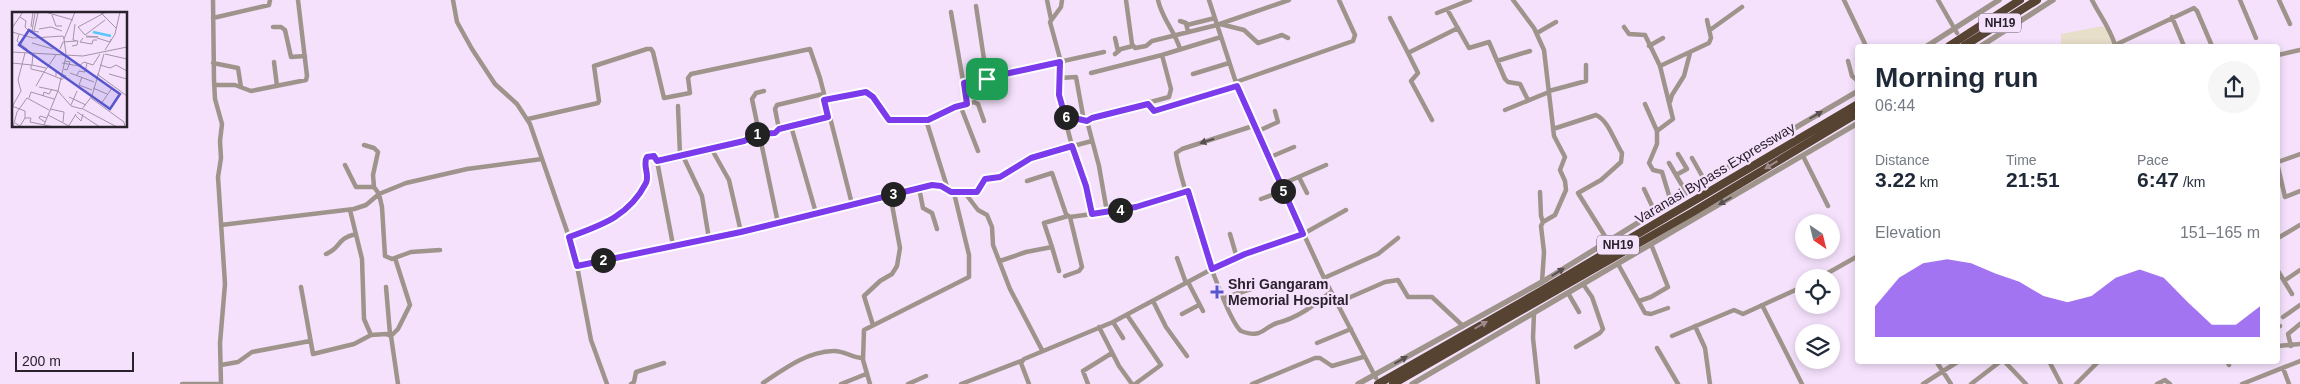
<!DOCTYPE html>
<html lang="en">
<head>
<meta charset="utf-8">
<style>
  :root { --surface:#fff; --page:#f6f6f7; --text:#1f2937; --muted:#747a83; --accent:#7c3aed }
  body { margin:0; font-family:Arial,sans-serif; background:var(--page); color:var(--text); height:100vh; display:flex; flex-direction:column; font-size:19px; white-space:nowrap }
  * { box-sizing:border-box; margin:0 }
  p { font-size:16px; color:var(--muted) }
  .icon { flex:none; width:28px; height:28px; fill:none; stroke:currentColor; stroke-width:2; stroke-linecap:round; stroke-linejoin:round }
  .map { position:relative; flex:1; overflow:hidden }
  .drawer { position:absolute; left:1855px; top:44px; width:425px; height:320px; display:flex; flex-direction:column; background:var(--surface); border-radius:5px; box-shadow:0 2px 8px #0003 }
  .drawer>* { flex:none }
  .needle { width:32px; rotate:145deg }
  .buttons { position:absolute; left:1795px; top:214px; display:grid; gap:10px }
  .buttons a { display:grid; place-items:center; width:45px; height:45px; border-radius:50%; background:var(--surface); box-shadow:0 2px 8px #0003; font-size:25px }
  .scale { position:absolute; left:15px; bottom:12px; width:119px; box-sizing:border-box; padding-left:5px; border:2px solid #29212b; border-top:0; font-size:14px; line-height:18px; white-space:nowrap; color:#29212b; -webkit-text-stroke:4px #f5e1fc; paint-order:stroke }
  .pin { position:absolute; display:grid; place-items:center; width:42px; height:42px; color:#fff; margin:-21px; border-radius:10px; box-shadow:0 2px 8px #0006 }
  .km { position:absolute; width:25px; height:25px; margin:-12px; border-radius:50%; background:#222; color:#fff; font-size:14px; line-height:25px; text-align:center }
  .round { display:grid; place-items:center; flex:none; width:52px; height:52px; border-radius:26px; background:var(--page) }
  .head { display:flex; align-items:center; justify-content:space-between; height:85px; padding:0 20px }
  h1 { font-size:28px; font-weight:800; line-height:38px }
  .metrics { display:grid; grid-template-columns:repeat(3,1fr); gap:8px; height:85px; padding:5px 20px }
  .metrics div { display:grid; align-content:center }
  .metrics b { font-size:21px; font-weight:800 }
  .metrics small { font-size:14px; font-weight:400 }
  .metrics p { font-size:14px }
  .chart { height:140px; padding:10px 20px }
  .chart p { display:flex; justify-content:space-between }
  .chart svg { width:100%; height:90px; margin-top:5px; fill:var(--accent); opacity:.7 }
  .map>svg:first-child { display:block }
  .education { fill:#e7dfc9 }
  .lines { fill:none; stroke-linecap:round; stroke-linejoin:round }
  .minor { stroke:#9f948b; stroke-width:4.5 }
  .tertiary { stroke:#9f948b; stroke-width:5.5 }
  .trunk { stroke:#574332; stroke-width:8 }
  .oneway { fill:#584f51 }
  .oneway2 { fill:#9e8a8d }
  .route-casing { stroke:#fff; stroke-width:10 }
  .route { stroke:#7c3aed; stroke-width:6 }
  .poi-dot { fill:#5856ce; stroke:#f5e1fc; stroke-width:2 }
  .labels { text-anchor:middle; dominant-baseline:central; stroke-width:4.5; stroke-linejoin:round; paint-order:stroke }
  .shield { fill:#f5e1fc; stroke:#665b6a; stroke-width:1 }
  .shield-label { font-size:12px; font-weight:bold; fill:#29212b }
  .street-label { font-size:14px; fill:#29212b; stroke:#f5e1fc }
  .poi-label { font-size:14px; font-weight:bold; fill:#29212b; stroke:#f5e1fc; text-anchor:start }
  .inset-river { fill:none; stroke:#57c7fd; stroke-width:2.5 }
  .inset-road { fill:none; stroke:#a394a8; stroke-width:1 }
  .view { fill:#5856ce; fill-opacity:0.15; stroke:#5856ce; stroke-width:2.5 }
  .inset-edge { fill:none; stroke:#29212b; stroke-width:2.5 }
</style>
</head>
<body>
<div class="map">
<svg width="2300" height="384" viewBox="0 0 2300 384">
  <rect width="100%" height="100%" fill="#f5e1fc"/>
  <path class="education" d="M 2103,26 L 2109,33 L 2112,46 L 2061,46 L 2061,34 Z"/>
  <g class="lines">
    <path class="minor" d="M 213,0 L 214,80 L 215,99 L 222,124 L 220,141 L 221,158 L 218,177 L 225,284 L 220,343 L 221,384
      M 453,0 L 457,22 L 472,49 L 495,84 L 517,104 L 530,124 L 569,237 L 577,266 L 591,340 L 607,384
      M 1047,0 L 1051,19
      M 1062,0 L 1061,7 L 1050,22 L 1061,62 L 1059,95 L 1066,118 L 1087,121
      M 1126,0 L 1132,44 L 1135,48 L 1146,46 L 1152,41 L 1217,25 L 1289,0
      M 1158,0 C 1162,19 1175,31 1180,49
      M 1209,0 L 1241,98 L 1324,278 L 1376,378
      M 1513,0 L 1534,28 L 1544,50 L 1554,136 L 1565,157 L 1560,170 L 1565,181 L 1566,190 L 1555,215 L 1543,222 L 1541,226 L 1544,252 L 1542,282
      M 1844,0 L 1866,46
      M 1938,0 L 1957,33
      M 2092,0 C 2100,16 2110,28 2115,45 L 2194,8 L 2197,11 L 2212,46
      M 2240,0 L 2256,38
      M 2279,0 L 2290,24
      M 976,6 L 987,79
      M 1447,9 L 1469,48 L 1489,42 L 1505,79 L 1508,82 L 1520,84 L 1528,100
      M 951,12 L 967,104
      M 1437,13 L 1470,0
      M 2172,17 L 2184,46
      M 213,18 L 269,5 L 270,0
      M 1390,18 L 1408,53 L 1458,28
      M 1180,21 L 1186,23 L 1188,32
      M 1220,24 L 1244,30 L 1258,43 L 1282,35 L 1288,38
      M 1187,25 L 1215,18
      M 273,27 L 281,27 L 285,30 L 291,57 L 305,56
      M 1624,27 L 1629,34 L 1645,35 L 1660,66
      M 1710,30 L 1742,7
      M 1537,33 L 1556,22
      M 1115,38 L 1118,51
      M 1649,46 L 1663,38
      M 1408,53 L 1418,73 L 1411,81 L 1432,120
      M 1115,54 L 1121,49 L 1133,46
      M 2278,55 L 2300,50
      M 1497,61 L 1530,51
      M 1848,61 L 1852,76 L 1858,81
      M 274,62 L 277,86
      M 213,63 L 238,68 L 241,87
      M 1091,73 L 1162,55
      M 1193,74 L 1229,63
      M 1060,78 L 1076,77 L 1084,121
      M 1236,82 L 1353,41 L 1355,35 L 1339,0
      M 964,83 L 1104,52
      M 214,85 L 235,85 L 251,91 L 306,80 L 307,76 L 298,0
      M 764,91 L 756,93 L 752,99 L 778,223
      M 1549,91 L 1586,81 L 1586,65
      M 824,99 L 866,92 L 873,97 L 889,120 L 928,120
      M 1670,102 L 1672,95 L 1684,76 L 1690,53
      M 1148,104 L 1154,111 L 1237,86
      M 1645,104 L 1657,131 L 1657,144 L 1649,163 L 1653,170 L 1662,172 L 1671,202
      M 678,106 L 680,155
      M 1505,110 L 1549,92
      M 1065,117 C 1071,150 1085,181 1092,214
      M 528,119 L 598,103 L 599,101 L 594,66 L 647,49 L 651,49 L 653,52 L 664,98 L 690,93 L 688,78 L 691,74 L 810,49 L 820,78 L 852,204
      M 791,126 L 828,117
      M 1253,126 L 1182,149 L 1176,153 C 1179,178 1225,318 1241,331 C 1262,339 1262,328 1277,323 C 1298,318 1314,305 1331,292
      M 779,129 L 791,126 L 816,213
      M 1553,129 L 1596,115 C 1609,121 1614,141 1622,153 L 1621,162 L 1601,180 L 1578,193 L 1608,241
      M 1657,131 L 1673,119 L 1660,66 L 1709,43 L 1711,38 L 1707,20
      M 1256,132 L 1278,122 L 1275,111
      M 364,145 L 374,148 L 378,152 L 373,175 L 374,187 L 379,194 L 382,207 L 385,256 L 392,259 L 411,252 L 440,250
      M 711,148 L 729,180 L 741,232
      M 978,151 L 962,110 L 963,106 L 974,102 L 978,104 L 984,121
      M 682,154 L 702,196 L 709,239
      M 1803,156 L 1828,206
      M 1268,158 L 1294,147
      M 1692,158 L 1705,181
      M 2278,162 L 2300,154
      M 1669,163 L 1686,192
      M 345,165 L 356,187 L 374,187
      M 2278,167 L 2285,197 L 2300,191
      M 1676,175 L 1687,169 L 1678,154
      M 1299,177 L 1307,193
      M 1027,181 L 1052,173 L 1066,214 L 1070,217 L 1122,210 L 1187,191
      M 1280,185 L 1326,165
      M 919,188 L 923,208 L 932,213 L 937,229
      M 1644,189 L 1655,212
      M 948,190 L 927,123 L 952,108 L 963,106
      M 1540,192 L 1541,216 L 1543,222
      M 965,193 L 978,210 L 987,215 L 992,227 L 993,245 L 1010,289 L 1042,350
      M 1261,199 L 1283,191
      M 350,210 L 362,259 L 364,319 L 371,335 L 386,334 L 391,336 L 398,384
      M 1107,212 L 1099,166 L 1087,121 L 1092,118 L 1169,97 L 1171,89 L 1162,55 L 1221,37
      M 221,225 L 354,209 L 366,205 L 379,194 L 406,183 L 467,169 L 542,159
      M 1230,234 L 1237,258
      M 569,237 L 610,221 L 630,208 L 647,180 L 645,158 L 654,156 L 657,161
      M 2278,238 L 2300,225
      M 673,245 L 657,161 L 744,141 L 758,134 L 775,133 L 779,129 L 775,109 L 777,105 L 823,94
      M 1052,247 L 1059,271
      M 326,254 C 342,248 335,239 356,234
      M 1177,258 L 1186,283
      M 1000,261 L 1026,252 L 1052,247 L 1044,223 L 1068,216
      M 1618,264 L 1645,313 L 1651,314 L 1668,308
      M 577,266 L 741,232 L 932,185 L 941,186 L 951,192 L 977,192 L 985,179 L 1000,177 L 1031,157 L 1092,141
      M 2278,271 L 2292,294
      M 1065,276 L 1079,271 L 1082,267 L 1070,217
      M 1324,278 L 1378,254 L 1398,238
      M 1819,278 L 1858,256
      M 2284,281 L 2300,270
      M 1188,282 L 1203,311
      M 301,287 L 313,354 L 354,344 L 371,335
      M 386,287 L 390,334
      M 1568,293 L 1579,312
      M 1224,298 L 1254,288
      M 1153,301 L 1166,327 L 1187,356
      M 1639,301 L 1651,297 L 1668,287 L 1651,244
      M 1337,303 L 1385,282 L 1398,280 L 1408,297 L 1432,297 L 1463,326
      M 1762,305 L 1802,384
      M 1534,313 L 1533,338 L 1538,384
      M 1182,314 L 1199,305
      M 1127,315 L 1161,365 L 1135,384
      M 2283,317 L 2300,305
      M 1113,322 L 1123,338
      M 873,325 L 864,296 L 880,281 L 892,274 L 897,266 L 900,248 L 890,194
      M 1695,326 L 1705,348 L 1710,384
      M 1099,327 L 1119,366 L 1132,384
      M 2278,327 L 2280,326
      M 391,336 L 398,329 L 410,305 L 395,258
      M 1672,336 L 1734,310 L 1743,314 L 1804,286
      M 1317,343 L 1351,329
      M 2278,346 L 2300,344
      M 2291,346 L 2288,334 L 2300,324
      M 1576,347 L 1600,333 L 1603,329 L 1592,297 L 1583,284
      M 1657,348 L 1678,384
      M 1936,361 L 1951,384
      M 2004,361 L 2026,384
      M 2227,361 L 2229,365
      M 2050,363 L 2061,384
      M 221,365 L 238,362 L 252,352 L 310,341
      M 2283,368 L 2289,384
      M 763,383 C 784,369 806,352 833,351 C 844,350 851,358 863,358
      M 182,384 L 221,384
      M 631,384 L 634,382 L 636,372 L 664,363
      M 841,384 L 866,374
      M 870,384 L 863,360 L 864,330 L 969,277 L 969,255 L 954,193
      M 908,384 L 926,376
      M 961,384 L 1021,361
      M 1029,384 L 1021,363 L 1024,359 L 1113,322 L 1212,269 L 1245,254 L 1303,234 L 1346,210
      M 1088,384 L 1083,371 L 1112,353
      M 1252,384 L 1315,358 L 1320,358 L 1332,366 L 1363,357
      M 1923,384 L 1959,361
      M 1971,384 L 2001,361
      M 2076,384 L 2099,361
      M 2157,384 L 2165,380 L 2170,384
      M 2242,384 L 2300,361"/>
    <path class="tertiary" d="M 1927,46 L 1999,0
      M 1981,46 L 2053,0
      M 1358,384 L 1542,282 L 1730,166 L 1858,91
      M 1412,384 L 1858,123"/>
    <path class="trunk" d="M 1949,46 L 2020,0
      M 1964,46 L 2037,0
      M 1378,384 L 1541,291 L 1858,104
      M 1393,384 L 1693,212 L 1858,113"/>
  </g>
  <defs><path id="oneway-solid" d="M-6-.8H1V-3.2L6.5 0L1 3.2V.8H-6Z" transform="scale(1.25)"/></defs>
  <g class="oneway">
    <use href="#oneway-solid" transform="translate(1816 115) rotate(-30)"/>
    <use href="#oneway-solid" transform="translate(1207 141) rotate(162)"/>
    <use href="#oneway-solid" transform="translate(1725 201) rotate(150)"/>
    <use href="#oneway-solid" transform="translate(1558 272) rotate(-32)"/>
    <use href="#oneway-solid" transform="translate(1401 360) rotate(-29)"/>
  </g>
  <g class="oneway2">
    <use href="#oneway-solid" transform="translate(1771 165) rotate(149)"/>
    <use href="#oneway-solid" transform="translate(1481 325) rotate(-30)"/>
  </g>
  <g class="lines">
    <defs>
      <path id="route" d="M 1060,62 L 1059,95 L 1065,116 L 1087,121 L 1092,118 L 1148,104 L 1154,111 L 1237,86 L 1303,234 L 1245,254 L 1212,269 L 1188,191 L 1136,207 L 1092,214 L 1086,186 L 1072,146 L 1031,158 L 1000,177 L 985,179 L 977,192 L 951,192 L 941,186 L 932,185 L 741,232 L 577,266 L 569,237 C 602,225 629,216 646,183 C 650,175 642,164 647,157 L 654,156 L 657,161 L 744,141 L 758,134 L 775,133 L 779,129 L 828,117 L 824,100 L 866,92 L 873,97 L 889,120 L 928,120 L 955,107 L 967,104 L 964,83 Z"/>
    </defs>
    <use href="#route" class="route-casing"/>
    <use href="#route" class="route"/>
  </g>
  <path class="poi-dot" d="M1214.5 284.5h5v5h5v5h-5v5h-5v-5h-5v-5h5z"/>
  <g class="labels">
    <g class="shield">
      <rect x="1979" y="13.5" width="42" height="19" rx="4"/>
      <rect x="1597" y="235.5" width="42" height="19" rx="4"/>
    </g>
    <g class="shield-label">
      <text x="2000" y="23">NH19</text>
      <text x="1618" y="245">NH19</text>
    </g>
    <g class="street-label">
      <text transform="translate(1715 173) rotate(-31)">Varanasi Bypass Expressway</text>
    </g>
    <g class="poi-label">
      <text x="1228" y="284">Shri Gangaram<tspan x="1228" dy="16">Memorial Hospital</tspan></text>
    </g>
  </g>
  <g transform="translate(12 12)">
    <rect width="115" height="115" fill="#f5e1fc"/>
    <path class="inset-river" d="M 81,20 L 99,24"/>
    <path class="inset-road" d="M 20,0 L 26,1 L 22,19M 33,0 L 61,8M 88,0 L 104,16M 23,1 L 20,19 L 27,20M 40,3 L 44,14 L 50,14M 8,5 L 14,9 L 13,15 L 19,21M 93,8 L 73,23 L 66,15 L 94,0M 19,15 L 21,0M 0,16 L 11,0M 27,17 L 39,15 L 50,19M 0,20 L 21,26 L 51,24 L 52,27M 7,22 L 5,29 L 15,37 L 15,40M 74,25 L 86,25 L 74,24M 71,26 L 68,30 L 80,32 L 81,28 L 85,28M 85,26 L 98,30 L 99,27M 20,31 L 41,37M 60,34 L 65,33 L 66,29 L 61,28 L 63,12M 48,37 L 51,30 L 64,29M 93,38 L 103,22 L 108,0M 0,40 L 71,44 L 115,35M 21,42 L 20,53 L 34,56M 54,42 L 52,27 L 63,0M 93,42 L 115,47M 44,43 L 32,60 L 49,67M 54,44 L 46,79 L 59,94 L 70,97 L 80,84 L 92,42M 0,51 L 20,53M 50,51 L 67,54 L 72,50 L 81,53 L 88,42M 19,53 L 19,57 L 32,60M 88,53 L 98,56 L 104,53 L 115,59M 52,57 L 55,58 L 58,50 L 53,49M 58,61 L 82,70M 85,62 L 115,84M 97,62 L 115,67M 65,63 L 67,59 L 73,60 L 75,51M 44,64 L 44,60 L 54,64 L 49,68M 70,65 L 67,73 L 80,78M 24,74 L 32,60M 27,75 L 46,79M 81,76 L 95,82M 31,84 L 32,80 L 37,82 L 40,77M 57,85 L 74,93M 17,86 L 19,80 L 42,87M 79,86 L 112,110 L 113,115M 89,92 L 100,76M 59,93 L 65,79M 0,94 L 13,99 L 13,106 L 19,106 L 18,110 L 42,115M 0,95 L 9,79 L 6,68 L 13,41M 38,97 L 52,100 L 51,110M 71,97 L 105,115M 65,100 L 88,115M 36,103 L 57,114M 63,103 L 69,109 L 71,102M 33,110 L 27,106 L 28,104 L 35,106M 3,111 L 8,114 L 13,106M 32,113 L 46,79M 1,115 L 5,100 L 15,86 L 37,98M 56,115 L 64,102"/>
    <path class="view" d="M 17,18 L 108,82 L 98,97 L 7,33 Z"/>
    <rect width="115" height="115" class="inset-edge"/>
  </g>
</svg>
<div class="buttons">
<a><svg class="needle" viewBox="-14 -14 28 28"><path d="M0-13l5 13h-10z" fill="#e53935"/><path d="M0 13l5-13h-10z" fill="#747a83"/></svg></a>
<a><svg class="icon" aria-label="locate" viewBox="0 0 24 24"><circle cx="12" cy="12" r="6"/><path d="M12 2v4M12 18v4M2 12h4M18 12h4"/></svg></a>
<a><svg class="icon" aria-label="layers" viewBox="0 0 24 24"><path d="M12 4l9 5-9 5-9-5zM3 14l9 5 9-5"/></svg></a>
</div>
<div class="scale">200 m</div>
<div class="pin" style="left:987px;top:79px;background:#1e9e55"><svg class="icon" aria-label="arrive" viewBox="0 0 24 24"><path d="M6 21V4h12l-3 4 3 4H6"/></svg></div>
<b class="km" style="left:757px;top:134px">1</b>
<b class="km" style="left:603px;top:260px">2</b>
<b class="km" style="left:893px;top:194px">3</b>
<b class="km" style="left:1120px;top:210px">4</b>
<b class="km" style="left:1283px;top:191px">5</b>
<b class="km" style="left:1066px;top:117px">6</b>
<section class="drawer">
<div class="head"><div><h1>Morning run</h1><p>06:44</p></div><a class="round"><svg class="icon" aria-label="share" viewBox="0 0 24 24"><path d="M12 15V3M7 8l5-5 5 5M5 13v7h14v-7"/></svg></a></div>
<div class="metrics">
<div><p>Distance</p><b>3.22<small> km</small></b></div>
<div><p>Time</p><b>21:51</b></div>
<div><p>Pace</p><b>6:47<small> /km</small></b></div>
</div>
<div class="chart"><p><span>Elevation</span>151–165 m</p>
<svg viewBox="0 0 160 44" preserveAspectRatio="none"><path d="M0 44V29L10 15L20 8L30 6L40 8L50 13L60 17L70 24L80 27L90 24L100 15L110 11L120 15L130 27L140 38L150 38L160 29V44z"/></svg>
</div>
</section>
</div>
</body>
</html>
